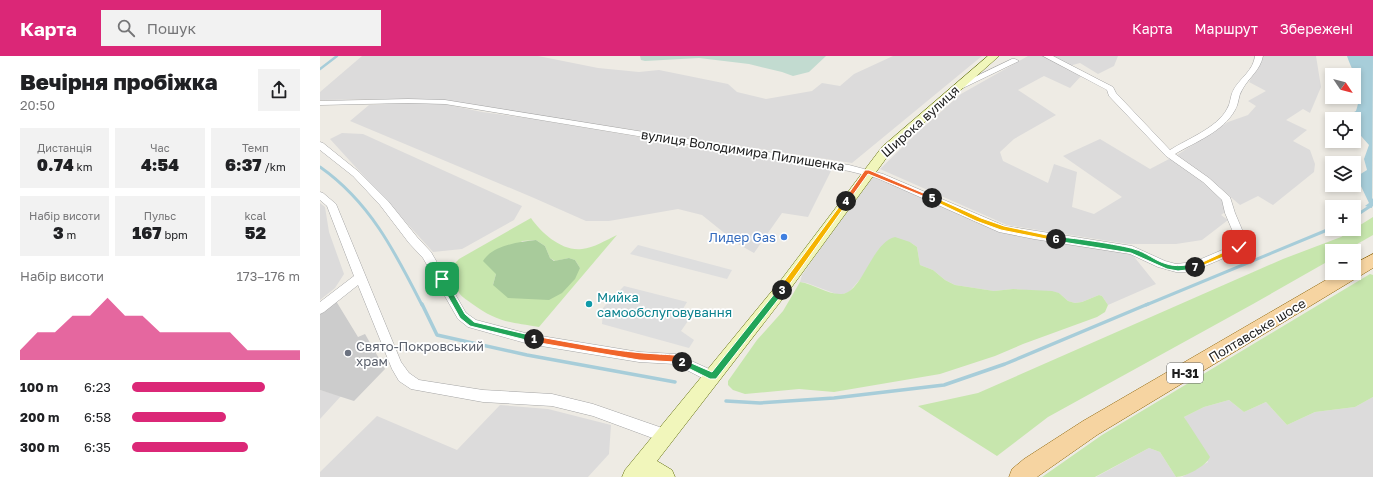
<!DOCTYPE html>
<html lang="uk">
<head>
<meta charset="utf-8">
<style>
  :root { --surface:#fff; --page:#f2f2f2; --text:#202124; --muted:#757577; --accent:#db2777 }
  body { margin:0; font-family:"Golos Text",sans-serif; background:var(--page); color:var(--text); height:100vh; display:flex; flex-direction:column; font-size:15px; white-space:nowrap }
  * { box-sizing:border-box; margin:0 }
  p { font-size:13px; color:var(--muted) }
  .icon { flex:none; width:22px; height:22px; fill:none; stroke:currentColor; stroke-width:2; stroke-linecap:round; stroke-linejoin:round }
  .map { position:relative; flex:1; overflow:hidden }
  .drawer { display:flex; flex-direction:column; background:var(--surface); width:320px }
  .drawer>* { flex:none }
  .needle { width:26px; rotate:125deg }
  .controls { position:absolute; left:1005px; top:12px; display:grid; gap:8px }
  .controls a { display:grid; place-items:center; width:36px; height:36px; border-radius:0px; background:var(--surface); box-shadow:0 2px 6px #0003; font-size:20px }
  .pin { position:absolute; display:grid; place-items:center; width:34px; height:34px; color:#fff; margin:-17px; border-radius:8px; box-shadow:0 2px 6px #0006 }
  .km { position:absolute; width:20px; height:20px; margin:-10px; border-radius:50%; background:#222; color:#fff; font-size:11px; line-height:20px; text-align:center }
  .round { display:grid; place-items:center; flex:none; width:42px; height:42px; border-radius:0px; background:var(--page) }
  .overview { display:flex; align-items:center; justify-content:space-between; height:68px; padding:0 20px }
  h1 { font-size:22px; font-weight:800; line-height:30px }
  .figures { display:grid; grid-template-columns:repeat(3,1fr); gap:6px; height:68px; padding:4px 20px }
  .figures div { display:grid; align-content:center; border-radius:0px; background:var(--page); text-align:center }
  .figures b { font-size:17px; font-weight:800 }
  .figures small { font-size:11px; font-weight:400 }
  .figures p { font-size:11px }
  .chart { height:112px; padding:8px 20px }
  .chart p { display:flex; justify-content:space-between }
  .chart svg { width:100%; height:72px; margin-top:4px; fill:var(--accent); opacity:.7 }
  ul { padding:0 20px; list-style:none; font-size:13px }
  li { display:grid; grid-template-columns:64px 48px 1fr; align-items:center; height:30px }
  li i { height:10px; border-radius:5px; background:var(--accent) }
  header { display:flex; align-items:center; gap:24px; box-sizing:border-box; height:56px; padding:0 20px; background:var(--accent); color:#fff }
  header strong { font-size:19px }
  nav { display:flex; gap:22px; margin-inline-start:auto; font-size:14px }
  .search { width:280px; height:36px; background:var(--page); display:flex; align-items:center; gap:10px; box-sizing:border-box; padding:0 14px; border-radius:0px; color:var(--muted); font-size:15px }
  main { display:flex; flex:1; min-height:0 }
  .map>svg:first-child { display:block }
  .residential { fill:#dcdbdb }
  .religious { fill:#ccc }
  .grass { fill:#c7e6ad; fill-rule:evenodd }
  .forest { fill:#a8cb9b }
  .wetland { fill:#c2dbd0 }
  .parking { fill:#dedede }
  .water { fill:#a7cdd9 }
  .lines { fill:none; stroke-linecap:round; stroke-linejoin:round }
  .stream-far2 { stroke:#a7cdd9; stroke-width:2.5 }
  .stream-far1 { stroke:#a7cdd9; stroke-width:3 }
  .stream { stroke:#a7cdd9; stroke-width:3.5 }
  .street-casing { stroke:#a5a5a5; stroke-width:1 }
  .secondary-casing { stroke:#616e0b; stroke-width:1 }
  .primary-casing { stroke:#8f6609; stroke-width:1 }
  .street { fill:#fff; fill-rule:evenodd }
  .secondary { fill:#f1f6bb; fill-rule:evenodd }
  .primary { fill:#f6d4a1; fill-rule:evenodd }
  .split-1 { fill:#22a559; stroke:#fff }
  .split-2 { fill:#f0652b; stroke:#fff }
  .split-3 { fill:#22a559; stroke:#fff }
  .split-4 { fill:#f5b400; stroke:#fff }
  .split-5 { fill:#f0652b; stroke:#fff }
  .split-6 { fill:#f5b400; stroke:#fff }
  .split-7 { fill:#22a559; stroke:#fff }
  .split-8 { fill:#f5b400; stroke:#fff }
  .shop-dot { fill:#3f7fe0; stroke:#fff; stroke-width:1.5 }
  .culture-dot { fill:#0f9aa8; stroke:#fff; stroke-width:1.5 }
  .worship-dot { fill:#6b7280; stroke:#fff; stroke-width:1.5 }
  .labels { text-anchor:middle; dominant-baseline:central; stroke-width:3.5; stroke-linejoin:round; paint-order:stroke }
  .shield { fill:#fff; stroke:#626262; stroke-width:1 }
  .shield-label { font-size:12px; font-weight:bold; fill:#1e1e1e }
  .street-label { font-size:13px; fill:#1e1e1e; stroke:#fff }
  .shop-label { font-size:13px; fill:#366cbe; stroke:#fff; text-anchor:end }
  .culture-label { font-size:13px; fill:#0d838f; stroke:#fff; text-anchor:start }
  .worship-label { font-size:13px; fill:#5b616d; stroke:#fff; text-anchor:start }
</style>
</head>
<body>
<header>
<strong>Карта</strong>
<div class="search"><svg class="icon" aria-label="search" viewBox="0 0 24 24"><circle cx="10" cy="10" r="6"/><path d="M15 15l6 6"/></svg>Пошук</div>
<nav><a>Карта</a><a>Маршрут</a><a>Збережені</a></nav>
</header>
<main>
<section class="drawer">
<div class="overview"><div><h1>Вечірня пробіжка</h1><p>20:50</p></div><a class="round"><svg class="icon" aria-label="share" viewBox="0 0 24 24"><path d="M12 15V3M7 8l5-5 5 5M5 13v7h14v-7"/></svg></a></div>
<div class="figures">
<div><p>Дистанція</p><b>0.74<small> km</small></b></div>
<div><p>Час</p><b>4:54</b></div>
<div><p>Темп</p><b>6:37<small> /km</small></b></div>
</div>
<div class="figures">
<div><p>Набір висоти</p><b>3<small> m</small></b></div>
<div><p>Пульс</p><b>167<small> bpm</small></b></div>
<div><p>kcal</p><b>52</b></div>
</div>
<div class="chart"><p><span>Набір висоти</span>173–176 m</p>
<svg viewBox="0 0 160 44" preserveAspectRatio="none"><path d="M0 44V38L10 27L20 27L30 17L40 17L50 6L60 17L70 17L80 27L90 27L100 27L110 27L120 27L130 38L140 38L150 38L160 38V44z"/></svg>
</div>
<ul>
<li><b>100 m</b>6:23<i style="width:79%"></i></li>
<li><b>200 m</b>6:58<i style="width:56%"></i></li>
<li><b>300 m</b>6:35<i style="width:69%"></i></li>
</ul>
</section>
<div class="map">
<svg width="1053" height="421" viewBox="0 0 1053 421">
  <rect width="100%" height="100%" fill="#eeebe4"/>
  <path class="residential" d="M 42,0 L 218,0 L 278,12 L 319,16 L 339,14 L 408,28 L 417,36 L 446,43 L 492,35 L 502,27 L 520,30 L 534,18 L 573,0 L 662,0 L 532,107 L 124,45 L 81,43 L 0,44 L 0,36 Z
    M 708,0 L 723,0 L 762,19 L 750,32 L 724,20 L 698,34 L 736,59 L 694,83 L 680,96 L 683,105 L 728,127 L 734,108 L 757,116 L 752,151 L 774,158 L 802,141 L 743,100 L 780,83 L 830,113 L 851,102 L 883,124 L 902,143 L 905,156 L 901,159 L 908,164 L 882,184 L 856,188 L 808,188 L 687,169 L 560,113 L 597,77 L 641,38 Z
    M 731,0 L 798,0 L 794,10 L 778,18 L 760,7 L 749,10 Z
    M 943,0 L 996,0 L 1001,31 L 990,57 L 983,53 L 966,64 L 987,74 L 973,85 L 990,94 L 995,108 L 994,116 L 953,149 L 938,140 L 920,149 L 887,121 L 857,99 L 908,66 L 928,59 L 936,50 L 928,45 L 946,35 L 929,26 Z
    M 87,47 L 124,48 L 162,56 L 214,63 L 314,80 L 361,90 L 428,99 L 512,113 L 488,161 L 462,157 L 434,197 L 418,188 L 382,159 L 358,153 L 289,165 L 266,165 L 214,142 L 30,65 L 49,49 Z
    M 22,77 L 43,78 L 202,150 L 194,164 L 142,193 L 113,196 L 10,83 Z
    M 551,120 L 685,175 L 811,197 L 836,228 L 788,249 L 782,240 L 779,239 L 762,246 L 755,247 L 748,245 L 739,237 L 693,233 L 674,235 L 635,229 L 625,224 L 613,214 L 600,209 L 597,191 L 590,186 L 559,193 L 542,221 L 529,236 L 523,238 L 516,238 L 487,227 L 480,226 L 482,219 Z
    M 0,147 L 5,151 L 9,176 L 24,218 L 15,232 L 0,244 Z
    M 0,334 L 21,340 L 0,363 Z
    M 1053,341 L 1053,421 L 862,421 L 888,406 L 864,361 L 884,351 L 909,344 L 924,356 L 946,346 L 967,369 L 995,356 L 1035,351 Z
    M 180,349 L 228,353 L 291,369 L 289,398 L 268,421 L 0,421 L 0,416 L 57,360 L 137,394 Z
    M 829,392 L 840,396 L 856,421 L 776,421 Z"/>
  <path class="religious" d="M 16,245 L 38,281 L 45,278 L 65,313 L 34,345 L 0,334 L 0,254 Z"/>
  <path class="grass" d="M 1053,161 L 1053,179 L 1025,195 L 1012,195 L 1012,203 L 933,248 L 728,361 L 677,400 L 598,350 L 658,337 L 963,203 L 1021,181 Z
    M 211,162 C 221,177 243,196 262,193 C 274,192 286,184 297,179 L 219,271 C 188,266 177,266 151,247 C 147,244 140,240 138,235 C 135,228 134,221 132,214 L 134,208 L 139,203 ZM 216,184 L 225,190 L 230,202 L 235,205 L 249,202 L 255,204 L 260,212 L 173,229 L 176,218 L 202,185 Z
    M 575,181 L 590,186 L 597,191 L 600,209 L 613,214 L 625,224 L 635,229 L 674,235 L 693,233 L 732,235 L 739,237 L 748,245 L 755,247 L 762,246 L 779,239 L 782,240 L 788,249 L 785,256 L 777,261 L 703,288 L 675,300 L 620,318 L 514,336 L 479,333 L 425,338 L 413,334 L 408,329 L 408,325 L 437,284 L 463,255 L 480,226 C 494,228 508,239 522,238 C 543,236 551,187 575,181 Z
    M 1050,218 L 1053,219 L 1053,341 L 1035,351 L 995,356 L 967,369 L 946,346 L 924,356 L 909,344 L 884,351 L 864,361 L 890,401 C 886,410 866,421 856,421 L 840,396 L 829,392 L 775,421 L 722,421 L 782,379 Z"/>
  <path class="forest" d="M 216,184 L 225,190 L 230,202 L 234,205 L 249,202 L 255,204 L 260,212 L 255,223 L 242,237 L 229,244 L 188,242 L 173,229 L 176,218 L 163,205 C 173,189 199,186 216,184 Z"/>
  <path class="wetland" d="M 320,0 L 506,0 L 489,16 L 473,20 L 462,16 L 429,8 L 379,2 L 325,5 L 321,4 Z"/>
  <path class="parking" d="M 318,189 L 412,214 L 407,223 L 310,198 Z
    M 304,230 L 367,246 L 360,258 L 370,262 L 361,275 L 374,284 L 369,292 L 282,268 L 283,252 Z"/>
  <path class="water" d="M 1027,0 L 1053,0 L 1052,152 L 1045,150 L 1049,147 L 1039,126 L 1039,119 L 1047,114 L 1044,103 L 1049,89 L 1034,72 L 1034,63 L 1028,63 L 1026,60 L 1036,55 C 1044,33 1034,20 1027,0 Z"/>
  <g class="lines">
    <path class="stream-far2" d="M 0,13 L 17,0"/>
    <path class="stream-far1" d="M 0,111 C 50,146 75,196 102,249
      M 1034,161 L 1052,149 L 1053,144
      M 826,249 L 1012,172"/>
    <path class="stream" d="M 102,248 L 117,279 L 207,299 L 355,326
      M 406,345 L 440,347 L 514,342 L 624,329 L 685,308 L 828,248"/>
    <defs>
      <path id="street" d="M 723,0 L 733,0 L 793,31 L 796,37 L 850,94 C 867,83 897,72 907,53 C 911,47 910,39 914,33 C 921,21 933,15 935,0 L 943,0 C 940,15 929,21 922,34 C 918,40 919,48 915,54 C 903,76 875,86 855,98 L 889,122 L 910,141 L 915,157 L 926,183 L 923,194 L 878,213 L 865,216 L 856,216 L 838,211 L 810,198 L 714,183 L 679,176 L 557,122 L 529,115 L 125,48 L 88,47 L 0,49 L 0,45 L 88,43 L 125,44 L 529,109 L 563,118 L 685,170 L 812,190 L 845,205 L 856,208 L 874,206 L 914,189 L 916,183 L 905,157 L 902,144 L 883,126 L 846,100 L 789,40 L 787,34 Z
        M 692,3 L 695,3 L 699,5 L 643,32 L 640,32 L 636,30 Z
        M 0,86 L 3,87 L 39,116 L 68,145 L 97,181 L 111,196 L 146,257 L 156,264 L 209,278 L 319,296 L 356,298 L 398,317 L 399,321 L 398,325 L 393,327 L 388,325 L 355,308 L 319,306 L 209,288 L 148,271 L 138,263 L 103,202 L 89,187 L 60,149 L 33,120 L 0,94 Z
        M 0,136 L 3,137 L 16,148 L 81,306 L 89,317 L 99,324 L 163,334 L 232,338 L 273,348 L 351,375 L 353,380 L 351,385 L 346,387 L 273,360 L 232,350 L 163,346 L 91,333 L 79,325 L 72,313 L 38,229 L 4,256 L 0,258 L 0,246 L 34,220 L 7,150 L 0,144 Z"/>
      <path id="secondary" d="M 668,0 L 679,0 L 570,97 L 471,232 L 337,405 L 352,414 L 355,421 L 302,421 L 305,414 L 461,224 L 562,91 Z"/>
      <path id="primary" d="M 1053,198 L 1053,212 L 777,379 L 717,421 L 689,421 L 692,413 L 704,403 L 763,365 L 1018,217 L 1034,217 L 1034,208 Z"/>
    </defs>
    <use href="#street" class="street-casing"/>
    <use href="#secondary" class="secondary-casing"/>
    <use href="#primary" class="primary-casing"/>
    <use href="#street" class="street"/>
    <use href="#secondary" class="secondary"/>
    <use href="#primary" class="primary"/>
  </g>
  <path class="split-1" d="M 119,221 L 124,221 L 145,258 L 154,266 L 214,280 L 216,281 L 216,286 L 214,286 L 150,270 L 140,262 L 118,223 Z"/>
  <path class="split-2" d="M 214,280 C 255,287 296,296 338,298 C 347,299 361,297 366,306 L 362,309 L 355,306 L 319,304 L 214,286 L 210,283 Z"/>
  <path class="split-3" d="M 462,231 L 464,232 L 464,236 L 396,323 L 390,323 L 360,308 L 359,306 L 362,303 L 392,316 L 459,232 Z"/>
  <path class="split-4" d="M 526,143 L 528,144 L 528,146 L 464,236 L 459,236 L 459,232 L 524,144 Z"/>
  <path class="split-5" d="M 545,114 L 549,114 L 615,142 L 610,143 L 548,118 L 528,146 L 524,146 L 524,144 Z"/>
  <path class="split-6" d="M 610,141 L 614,141 L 661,162 L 684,170 L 736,181 L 739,183 L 736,185 L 681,174 L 656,165 L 610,143 Z"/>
  <path class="split-7" d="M 734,181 C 743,180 803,189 814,193 C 826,196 835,205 847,208 C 856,211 866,209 875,208 L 878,211 L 875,213 L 858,215 L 847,213 L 811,197 L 736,185 L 734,184 Z"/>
  <path class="split-8" d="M 919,189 L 922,191 L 922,193 L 877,212 L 873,212 L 872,211 Z"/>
  <circle class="shop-dot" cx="464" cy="181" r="4"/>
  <circle class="culture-dot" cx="269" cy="248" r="4"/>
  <circle class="worship-dot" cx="28" cy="297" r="4"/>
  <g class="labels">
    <rect class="shield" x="847" y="307" width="36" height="20" rx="3"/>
    <g class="shield-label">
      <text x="865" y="317">Н-31</text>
    </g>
    <g class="street-label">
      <text transform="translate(600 65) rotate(-42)">Широка вулиця</text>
      <text transform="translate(423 94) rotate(9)">вулиця Володимира Пилишенка</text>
      <text transform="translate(937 274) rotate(-31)">Полтавське шосе</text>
    </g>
    <g class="shop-label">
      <text x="456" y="181">Лидер Gas</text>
    </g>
    <g class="culture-label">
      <text x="277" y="241">Мийка<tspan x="277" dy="15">самообслуговування</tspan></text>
    </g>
    <g class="worship-label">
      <text x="36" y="290">Свято-Покровський<tspan x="36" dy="15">храм</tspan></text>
    </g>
  </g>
</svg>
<div class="controls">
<a><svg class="needle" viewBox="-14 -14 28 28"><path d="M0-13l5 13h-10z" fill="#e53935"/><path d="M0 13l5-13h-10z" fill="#757577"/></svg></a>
<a><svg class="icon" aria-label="locate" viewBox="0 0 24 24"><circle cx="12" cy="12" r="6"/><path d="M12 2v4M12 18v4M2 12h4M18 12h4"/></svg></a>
<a><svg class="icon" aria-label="layers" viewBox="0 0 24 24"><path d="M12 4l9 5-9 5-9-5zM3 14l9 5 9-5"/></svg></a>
<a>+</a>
<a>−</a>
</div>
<div class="pin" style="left:122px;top:223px;background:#1e9e55"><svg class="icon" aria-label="arrive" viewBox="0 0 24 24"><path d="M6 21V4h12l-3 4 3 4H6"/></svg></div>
<div class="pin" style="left:919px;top:191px;background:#d93025"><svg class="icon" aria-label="check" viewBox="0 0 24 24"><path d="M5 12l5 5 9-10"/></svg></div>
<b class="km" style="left:214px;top:283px">1</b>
<b class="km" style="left:362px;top:306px">2</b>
<b class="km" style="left:462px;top:234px">3</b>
<b class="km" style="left:526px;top:145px">4</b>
<b class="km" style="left:612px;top:142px">5</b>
<b class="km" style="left:736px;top:183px">6</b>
<b class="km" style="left:875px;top:211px">7</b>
</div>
</main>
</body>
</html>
